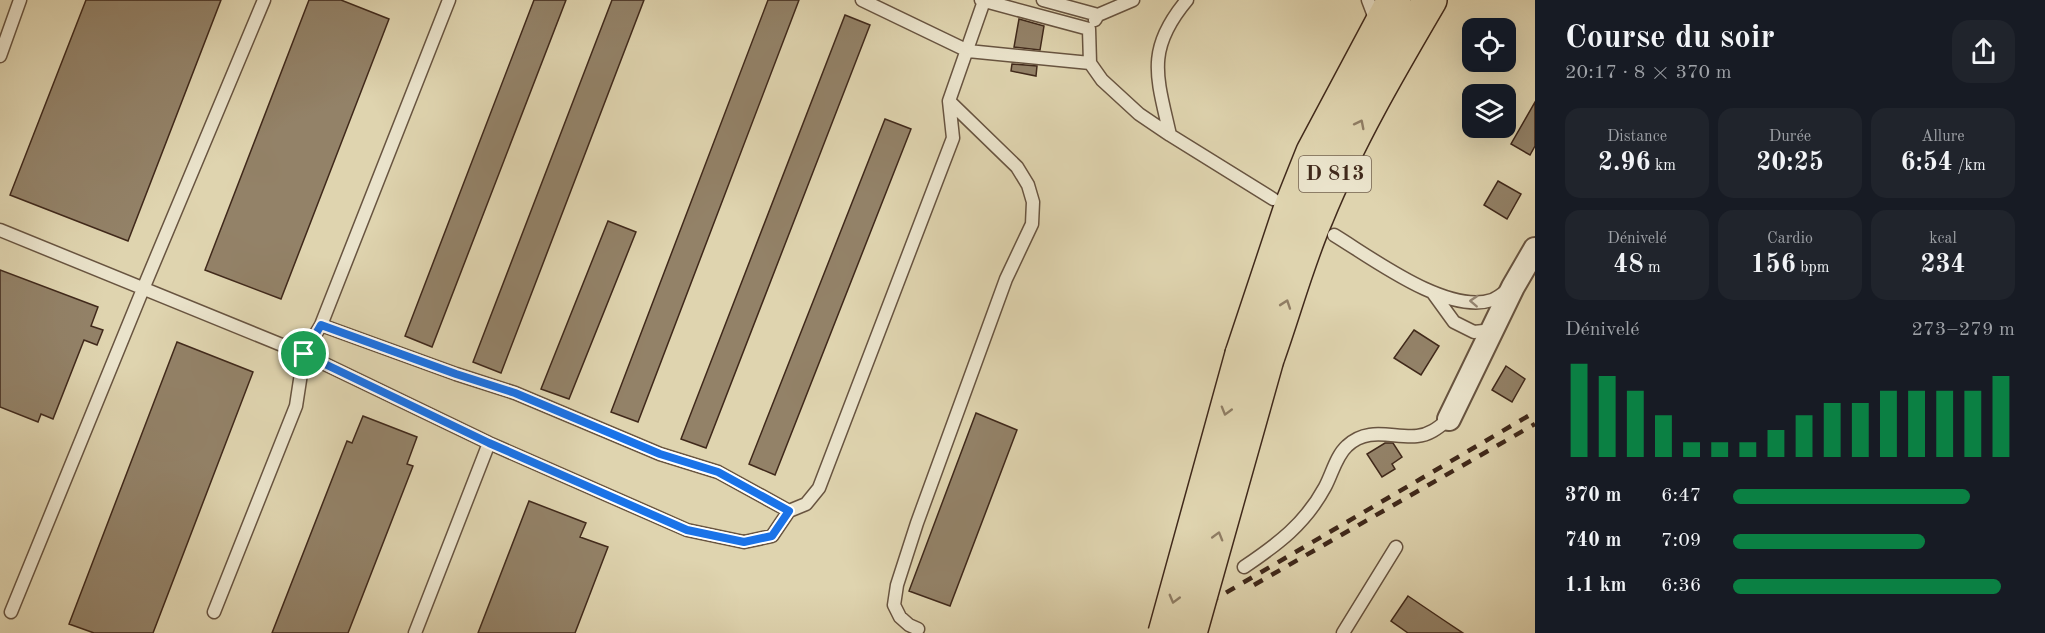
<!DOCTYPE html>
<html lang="fr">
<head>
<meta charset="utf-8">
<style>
  :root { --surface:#171b24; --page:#20242c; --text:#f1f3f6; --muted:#9ea1a6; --accent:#0b8043 }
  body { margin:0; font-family:"Old Standard TT",serif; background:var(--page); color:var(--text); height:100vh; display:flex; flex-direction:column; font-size:22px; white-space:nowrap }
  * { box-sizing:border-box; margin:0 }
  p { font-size:20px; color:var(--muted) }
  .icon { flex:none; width:33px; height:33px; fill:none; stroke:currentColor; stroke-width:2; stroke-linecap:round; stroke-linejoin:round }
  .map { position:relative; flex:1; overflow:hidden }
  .details { display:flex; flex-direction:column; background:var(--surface); width:510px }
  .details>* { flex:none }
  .tools { position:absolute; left:1462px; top:18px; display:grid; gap:12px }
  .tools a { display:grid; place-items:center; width:54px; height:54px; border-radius:12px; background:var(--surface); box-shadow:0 6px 24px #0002; font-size:30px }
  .pin { position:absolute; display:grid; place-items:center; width:51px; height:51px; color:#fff; margin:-26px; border:3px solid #fff; border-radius:50%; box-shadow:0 2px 6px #0007 }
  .round { display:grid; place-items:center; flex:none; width:63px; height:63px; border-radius:18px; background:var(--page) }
  .overview { display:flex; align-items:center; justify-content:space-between; height:102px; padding:0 30px }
  h1 { font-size:33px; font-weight:600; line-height:45px }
  .stats { display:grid; grid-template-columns:repeat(3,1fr); gap:9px; height:102px; padding:6px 30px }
  .stats div { display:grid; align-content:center; border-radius:15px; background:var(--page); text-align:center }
  .stats b { font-size:26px; font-weight:600 }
  .stats small { font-size:16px; font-weight:400 }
  .stats p { font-size:16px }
  .chart { height:168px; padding:12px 30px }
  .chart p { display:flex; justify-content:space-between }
  .chart svg { width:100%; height:108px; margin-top:6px; stroke:var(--accent); stroke-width:6 }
  ul { padding:0 30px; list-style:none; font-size:20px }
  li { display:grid; grid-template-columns:96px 72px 1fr; align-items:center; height:45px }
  li i { height:15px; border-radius:8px; background:var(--accent) }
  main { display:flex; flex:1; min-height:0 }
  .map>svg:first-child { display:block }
  .building { fill:#938268; stroke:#40291b; stroke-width:1.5 }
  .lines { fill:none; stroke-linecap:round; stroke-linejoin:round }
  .lane-casing { stroke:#685440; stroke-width:15 }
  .street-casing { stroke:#685440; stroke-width:26 }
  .primary-casing { stroke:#40291b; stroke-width:36 }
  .lane { stroke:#eae3cb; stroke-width:12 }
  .street { stroke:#eae3cb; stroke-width:22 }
  .primary { stroke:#dfd4af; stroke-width:33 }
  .rail { stroke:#40291b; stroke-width:4.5; stroke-dasharray:10 10; stroke-linecap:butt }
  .primary-bridge-casing { stroke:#40291b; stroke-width:36; stroke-linecap:butt }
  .primary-bridge { stroke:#dfd4af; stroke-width:33 }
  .oneway { stroke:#907e65 }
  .oneway2 { stroke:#958673 }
  .route-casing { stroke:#fff; stroke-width:12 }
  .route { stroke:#1a73e8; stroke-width:8 }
  .labels { text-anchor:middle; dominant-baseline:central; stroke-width:6; stroke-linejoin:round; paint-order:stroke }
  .shield { fill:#eae3cb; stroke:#736150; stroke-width:1.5 }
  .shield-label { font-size:21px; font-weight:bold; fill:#40291b }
</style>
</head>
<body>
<main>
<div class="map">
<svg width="1535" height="633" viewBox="0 0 1535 633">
  <rect width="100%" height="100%" fill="#dfd4af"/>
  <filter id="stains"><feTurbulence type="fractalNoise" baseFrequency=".00333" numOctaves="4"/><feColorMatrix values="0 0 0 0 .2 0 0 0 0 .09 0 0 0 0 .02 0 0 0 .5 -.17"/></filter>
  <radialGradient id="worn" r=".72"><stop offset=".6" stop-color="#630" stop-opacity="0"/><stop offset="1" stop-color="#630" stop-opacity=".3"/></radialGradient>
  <path class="building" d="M 86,0 L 221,0 L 128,241 L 10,195 Z
    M 309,0 L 341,0 L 389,19 L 281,299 L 205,270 Z
    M 534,0 L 566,0 L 432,347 L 405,336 Z
    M 612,0 L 644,0 L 501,373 L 473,362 Z
    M 768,0 L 799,0 L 638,422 L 611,412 Z
    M 845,15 L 870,25 L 706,448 L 681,439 Z
    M 1019,19 L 1044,26 L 1040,50 L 1014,47 Z
    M 1012,64 L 1037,66 L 1036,76 L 1011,71 Z
    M 1535,102 L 1535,146 L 1530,155 L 1511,144 Z
    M 885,119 L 911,129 L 775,475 L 749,464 Z
    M 1498,181 L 1521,194 L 1507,219 L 1484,205 Z
    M 608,221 L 636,232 L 569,399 L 541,389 Z
    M 0,270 L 98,307 L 91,326 L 103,330 L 97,345 L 84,340 L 53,419 L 41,414 L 38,422 L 0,407 Z
    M 1414,330 L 1439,346 L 1421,375 L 1394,358 Z
    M 177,342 L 253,372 L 153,633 L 94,633 L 69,624 Z
    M 1506,366 L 1525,379 L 1512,402 L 1492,390 Z
    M 976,413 L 1017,430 L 950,606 L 909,591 Z
    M 363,416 L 417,437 L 407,464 L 413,466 L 348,633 L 272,633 L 347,441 L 352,443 Z
    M 1385,443 L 1393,443 L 1402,457 L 1392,464 L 1395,469 L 1382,477 L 1367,454 Z
    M 529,501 L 586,523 L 580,537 L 608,547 L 575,633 L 478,633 Z
    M 1408,596 L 1442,619 L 1463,633 L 1408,633 L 1391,621 Z"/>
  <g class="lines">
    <defs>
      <path id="lane" d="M 862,0 L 968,51 L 1090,63
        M 981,0 L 1089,29 L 1090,63 L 1102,80 L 1139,114 L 1170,135 L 1273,199
        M 1043,0 L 1098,15
        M 1368,0 L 1376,21
        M 1095,20 L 1098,15 L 1133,0
        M 0,56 L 20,0
        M 1170,135 C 1157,77 1145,50 1187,0
        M 0,230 L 304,354 L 489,443 L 687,530 L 744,542 L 772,536 L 789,511 L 806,504 L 819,488 L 953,138 L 949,101 L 984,1
        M 1334,235 C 1372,258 1447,315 1492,300 C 1498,298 1503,293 1508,290
        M 1433,293 L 1454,322 L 1474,332 L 1493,330
        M 321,325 L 456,374 L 515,393 L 660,454 L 718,472 L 789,511
        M 1244,567 C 1278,544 1305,524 1325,487 C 1332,474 1336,456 1347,446 C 1368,426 1392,438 1417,436 C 1430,435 1439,427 1449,419
        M 11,612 L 143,289 L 264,0
        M 214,612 L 296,406 L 304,354 L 321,325 L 449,0
        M 918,629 L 909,625 L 900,617 L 894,605 L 897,585 L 917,523 L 1006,279 L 1032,224 L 1033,202 L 1028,185 L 1017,167 L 949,101
        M 415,633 L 489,443
        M 1343,633 L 1396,547"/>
      <path id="street" d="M 1449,419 L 1513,287 L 1535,249"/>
      <path id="primary" d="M 1242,354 L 1291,207 L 1313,152 L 1394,0
        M 1267,359 C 1284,312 1297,262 1317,216 C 1348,140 1389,70 1430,0"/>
    </defs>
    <use href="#lane" class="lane-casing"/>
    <use href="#street" class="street-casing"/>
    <use href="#primary" class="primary-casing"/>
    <use href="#lane" class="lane"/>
    <use href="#street" class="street"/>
    <use href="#primary" class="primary"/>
    <path class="rail" d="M 1254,585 L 1535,424
      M 1157,633 L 1535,412"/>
    <defs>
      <path id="primary-bridge" d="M 1165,633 L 1242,354
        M 1190,633 L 1267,359"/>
    </defs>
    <use href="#primary-bridge" class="primary-bridge-casing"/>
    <use href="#primary-bridge" class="primary-bridge"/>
  </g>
  <defs><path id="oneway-chevron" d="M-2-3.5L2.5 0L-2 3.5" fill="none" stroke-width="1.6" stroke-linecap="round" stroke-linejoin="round" transform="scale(1.5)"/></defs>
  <g class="oneway">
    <use href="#oneway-chevron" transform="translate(1360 124) rotate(-63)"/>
    <use href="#oneway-chevron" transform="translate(1286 304) rotate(-71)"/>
    <use href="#oneway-chevron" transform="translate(1226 411) rotate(106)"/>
    <use href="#oneway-chevron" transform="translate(1218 536) rotate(-74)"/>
    <use href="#oneway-chevron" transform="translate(1174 599) rotate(105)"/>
  </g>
  <use class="oneway2" href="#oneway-chevron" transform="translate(1474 301) rotate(-177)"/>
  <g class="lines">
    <defs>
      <path id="route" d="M 321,325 L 456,374 L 515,393 L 660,454 L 718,472 L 789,511 L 772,536 L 744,542 L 687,530 L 489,443 L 304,354 Z"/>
    </defs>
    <use href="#route" class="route-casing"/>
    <use href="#route" class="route"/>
  </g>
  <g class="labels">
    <rect class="shield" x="1299" y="156" width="72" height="36" rx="4.5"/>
    <g class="shield-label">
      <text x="1335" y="174">D 813</text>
    </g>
  </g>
  <rect width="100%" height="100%" filter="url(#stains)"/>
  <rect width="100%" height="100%" fill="url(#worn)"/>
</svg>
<div class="tools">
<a><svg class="icon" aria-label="locate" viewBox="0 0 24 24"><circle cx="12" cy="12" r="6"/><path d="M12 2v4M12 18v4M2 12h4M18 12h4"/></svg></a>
<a><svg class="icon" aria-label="layers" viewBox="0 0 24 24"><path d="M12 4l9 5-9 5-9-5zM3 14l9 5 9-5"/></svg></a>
</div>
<div class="pin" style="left:304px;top:354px;background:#1e9e55"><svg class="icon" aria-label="arrive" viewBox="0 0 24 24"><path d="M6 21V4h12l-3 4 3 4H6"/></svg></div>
</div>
<section class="details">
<div class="overview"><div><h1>Course du soir</h1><p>20:17 · 8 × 370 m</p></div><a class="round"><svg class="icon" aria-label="share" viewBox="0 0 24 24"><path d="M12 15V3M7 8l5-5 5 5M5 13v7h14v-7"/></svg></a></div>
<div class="stats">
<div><p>Distance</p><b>2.96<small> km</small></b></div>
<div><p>Durée</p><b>20:25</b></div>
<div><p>Allure</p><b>6:54<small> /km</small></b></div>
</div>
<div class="stats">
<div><p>Dénivelé</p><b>48<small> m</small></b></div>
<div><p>Cardio</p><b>156<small> bpm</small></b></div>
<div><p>kcal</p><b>234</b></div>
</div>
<div class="chart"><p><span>Dénivelé</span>273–279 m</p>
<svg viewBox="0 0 160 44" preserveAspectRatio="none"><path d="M5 44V6M15 44V11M25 44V17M35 44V27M45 44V38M55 44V38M65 44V38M75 44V33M85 44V27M95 44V22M105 44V22M115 44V17M125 44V17M135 44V17M145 44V17M155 44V11"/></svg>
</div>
<ul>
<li><b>370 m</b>6:47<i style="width:84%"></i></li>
<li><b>740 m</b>7:09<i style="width:68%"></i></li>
<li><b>1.1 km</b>6:36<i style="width:95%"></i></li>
</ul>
</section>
</main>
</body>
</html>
